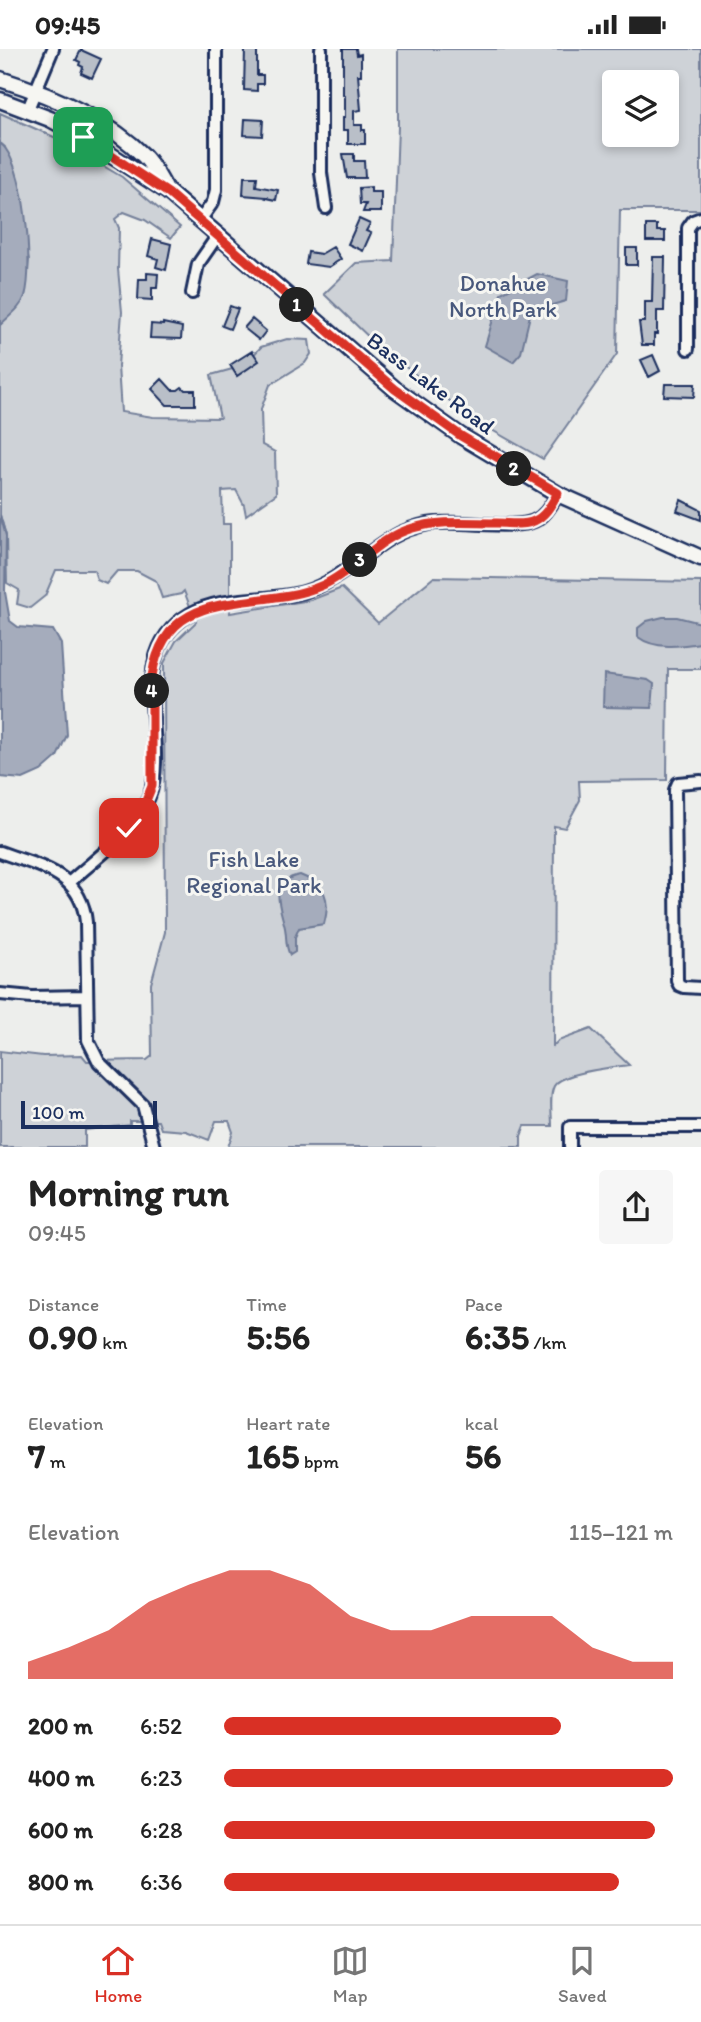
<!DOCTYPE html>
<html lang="en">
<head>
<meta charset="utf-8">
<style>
  :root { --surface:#fff; --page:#f6f6f6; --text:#222; --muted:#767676; --line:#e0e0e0; --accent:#d93025 }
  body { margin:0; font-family:Itim,sans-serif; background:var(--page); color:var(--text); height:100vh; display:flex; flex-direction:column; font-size:26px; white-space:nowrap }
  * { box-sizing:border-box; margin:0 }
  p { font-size:23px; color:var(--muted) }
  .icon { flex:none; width:38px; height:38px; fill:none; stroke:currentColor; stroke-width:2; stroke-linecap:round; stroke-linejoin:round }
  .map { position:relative; height:1098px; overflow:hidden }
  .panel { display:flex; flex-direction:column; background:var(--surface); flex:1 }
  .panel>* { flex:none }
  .tools { position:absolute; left:602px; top:21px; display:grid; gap:14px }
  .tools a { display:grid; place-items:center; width:77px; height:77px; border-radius:7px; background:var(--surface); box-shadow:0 4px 10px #0003; font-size:35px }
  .scale { position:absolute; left:21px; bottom:18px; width:136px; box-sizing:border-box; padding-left:7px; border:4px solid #1b2f5e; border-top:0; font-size:19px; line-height:24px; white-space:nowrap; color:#1b2f5e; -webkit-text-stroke:5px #f6f6f2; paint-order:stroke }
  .pin { position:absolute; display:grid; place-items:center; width:60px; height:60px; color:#fff; margin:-30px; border-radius:14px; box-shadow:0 4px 10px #0006 }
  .km { position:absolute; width:35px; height:35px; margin:-18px; border-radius:50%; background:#222; color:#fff; font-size:19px; line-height:35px; text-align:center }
  .round { display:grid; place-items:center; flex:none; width:74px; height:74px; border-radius:7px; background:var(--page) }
  .overview { display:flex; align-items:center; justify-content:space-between; height:119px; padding:0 28px }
  h1 { font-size:38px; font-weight:700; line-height:52px }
  .stats { display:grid; grid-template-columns:repeat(3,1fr); gap:10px; height:119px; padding:7px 28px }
  .stats div { display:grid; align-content:center }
  .stats b { font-size:35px; font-weight:700 }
  .stats small { font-size:19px; font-weight:400 }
  .stats p { font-size:19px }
  .chart { height:196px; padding:14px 28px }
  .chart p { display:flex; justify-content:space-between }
  .chart svg { width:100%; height:126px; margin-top:7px; fill:var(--accent); opacity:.7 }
  ul { padding:0 28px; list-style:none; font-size:23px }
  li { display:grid; grid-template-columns:112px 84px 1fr; align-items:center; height:52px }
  li i { height:18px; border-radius:9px; background:var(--accent) }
  .status { display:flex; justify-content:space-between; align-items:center; height:49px; padding:0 35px; background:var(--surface); direction:ltr }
  .status svg { height:19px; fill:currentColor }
  .tab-bar { display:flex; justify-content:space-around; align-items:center; height:98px; border-top:2px solid var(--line); background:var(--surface); font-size:19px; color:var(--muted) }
  .tab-bar a { display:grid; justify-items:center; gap:4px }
  .tab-bar .current { color:var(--accent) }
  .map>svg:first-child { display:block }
  .green { fill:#ced2d7; stroke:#74809a; stroke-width:2; fill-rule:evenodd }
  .water { fill:#a5acbc; stroke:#6e7a96; stroke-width:2 }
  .building { fill:#b9bfc8; stroke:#1b2f5e; stroke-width:2 }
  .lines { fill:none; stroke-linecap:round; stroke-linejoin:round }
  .street-casing { stroke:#1b2f5e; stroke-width:16 }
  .secondary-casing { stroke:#1b2f5e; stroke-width:19 }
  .street { stroke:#f6f6f2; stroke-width:10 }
  .secondary { stroke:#f6f6f2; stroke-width:14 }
  .route-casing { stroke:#fff; stroke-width:14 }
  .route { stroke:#d93025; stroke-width:9 }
  .labels { text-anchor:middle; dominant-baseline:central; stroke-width:6; stroke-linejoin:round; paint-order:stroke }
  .park-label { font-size:23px; fill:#48587c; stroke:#f6f6f2 }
  .street-label { font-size:23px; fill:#1b2f5e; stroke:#f6f6f2 }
</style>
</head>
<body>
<div class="status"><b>09:45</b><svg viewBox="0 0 49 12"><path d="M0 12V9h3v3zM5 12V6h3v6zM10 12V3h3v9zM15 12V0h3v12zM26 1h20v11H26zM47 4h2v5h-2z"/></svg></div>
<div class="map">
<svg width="701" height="1098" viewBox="0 0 701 1098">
  <rect width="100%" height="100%" fill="#edeeec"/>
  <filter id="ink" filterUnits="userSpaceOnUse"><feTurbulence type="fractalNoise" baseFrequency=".0143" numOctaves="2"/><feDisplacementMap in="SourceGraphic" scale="14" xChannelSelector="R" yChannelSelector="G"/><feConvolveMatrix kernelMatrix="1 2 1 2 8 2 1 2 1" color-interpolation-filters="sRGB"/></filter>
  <g filter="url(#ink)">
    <path class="green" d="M 398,0 L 701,0 L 701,161 L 620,161 L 617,305 L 543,410 L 476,372 L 377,296 L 324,245 L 356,214 L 393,212 L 398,78 ZM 614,33 L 667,33 L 667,86 L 614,86 Z
      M 0,64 L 54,88 L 122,128 L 180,178 L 171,189 L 145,171 L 124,163 L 115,170 L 119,179 L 118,220 L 122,263 L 118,317 L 121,363 L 153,368 L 220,369 L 211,326 L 243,317 L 261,298 L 287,290 L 309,291 L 311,305 L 305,314 L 270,336 L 261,360 L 262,396 L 275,403 L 276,445 L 246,466 L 244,456 L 236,441 L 222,442 L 223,475 L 230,475 L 230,564 L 311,551 L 342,539 L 378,574 L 434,528 L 701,533 L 701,620 L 668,620 L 667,731 L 579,732 L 580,751 L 565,779 L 554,777 L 553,997 L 558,992 L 591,980 L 629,1016 C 614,1018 562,1023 554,1037 C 549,1047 552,1065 552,1077 L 525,1077 L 521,1087 L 521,1098 L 228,1098 L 233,1083 L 229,1072 L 216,1072 L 209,1091 L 186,1082 L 161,1080 L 158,1072 L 130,1072 L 130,1076 L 85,1081 L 85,1098 L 0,1098 L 0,1002 L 43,1007 L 82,1006 L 87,1012 L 147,1011 L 152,1007 L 151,935 L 165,883 L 164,614 L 176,592 L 196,573 L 184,542 L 181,545 L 162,549 L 156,532 L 137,522 L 117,522 L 106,535 L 97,531 L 94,521 L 56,521 L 45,547 L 30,559 L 17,555 L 19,541 L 7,534 L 6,487 L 0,466 L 0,276 L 25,247 L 29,211 L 5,98 L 0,94 Z"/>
    <path class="water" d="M 0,94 C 25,112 34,218 25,247 C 21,259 9,267 0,276 Z
      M 537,225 L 568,232 L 566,252 L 531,262 L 521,304 L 513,313 L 485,297 L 501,244 Z
      M 0,466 L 6,487 L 5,543 L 10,572 L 18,578 L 53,581 L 61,595 L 67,686 L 57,708 L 41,722 L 23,730 L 0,728 Z
      M 663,568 L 677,568 L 701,574 L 701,594 C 681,597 655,601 638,588 L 638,579 L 647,572 Z
      M 604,625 L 648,631 L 654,635 L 652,659 L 603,658 Z
      M 300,826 C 326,836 331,850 324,875 L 299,879 L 295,888 L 295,903 L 290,906 C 285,897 287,889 285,879 C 280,856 267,832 300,826 Z"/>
    <path class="building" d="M 245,0 L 257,0 L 257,26 L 263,26 L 263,35 L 257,35 L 257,42 L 244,41 Z
      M 343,0 L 356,0 L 357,6 L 361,5 L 361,26 L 358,26 L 361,61 L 354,62 L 354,76 L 362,76 L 362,81 L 365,81 L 365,95 L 348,95 L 348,81 L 343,81 L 343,68 L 345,68 L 345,46 L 343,46 Z
      M 81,1 L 101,10 L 92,29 L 81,24 L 83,18 L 79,16 L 80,13 L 76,11 Z
      M 245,70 L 263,71 L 262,87 L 244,86 Z
      M 343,105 L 354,105 L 354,112 L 364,112 L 365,129 L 347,129 Z
      M 244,128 L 257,128 L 256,137 L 278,141 L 276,151 L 266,149 L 267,148 L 243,146 Z
      M 371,138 L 371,143 L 381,143 L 381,163 L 363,163 L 366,155 L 360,155 L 359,139 Z
      M 359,170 L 370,175 L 366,182 L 371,184 L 363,202 L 348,195 Z
      M 646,176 L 657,176 L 657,182 L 665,182 L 665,192 L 646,192 Z
      M 152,190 L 171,195 L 166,221 L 156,218 L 158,210 L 148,207 Z
      M 333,198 L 341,210 L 329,218 L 306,215 L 308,203 L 321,205 Z
      M 626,199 L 637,199 L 637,216 L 626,216 Z
      M 653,208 L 665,208 L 664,262 L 657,262 L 657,285 L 654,285 L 654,296 L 642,296 L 639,273 L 645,273 L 645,253 L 652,253 Z
      M 147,224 L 158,225 L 157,239 L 152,239 L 152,251 L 138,250 L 139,230 L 147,230 Z
      M 230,257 L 238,260 L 230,280 L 222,277 Z
      M 252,270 L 266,282 L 259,291 L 244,279 Z
      M 163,274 L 182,278 L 181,290 L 150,289 L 151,275 L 163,276 Z
      M 252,302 L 259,312 L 237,327 L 230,316 Z
      M 653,306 L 660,322 L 649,328 L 641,311 Z
      M 162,330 L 172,341 L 178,341 L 182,338 L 185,341 L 195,341 L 195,356 L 167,356 L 152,340 Z
      M 665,335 L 695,335 L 694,348 L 664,347 Z
      M 681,451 L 701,461 L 701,471 L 677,462 Z"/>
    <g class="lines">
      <defs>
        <path id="street" d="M 321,0 L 321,124 L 326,159
          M 28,60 L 53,0
          M 201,170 L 213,153 L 216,141 L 216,0
          M 192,244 L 198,215 L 218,186
          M 688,300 L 688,179 L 693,172 L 701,169
          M 701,732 L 678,734 L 675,741 L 677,931 L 679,936 L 684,938 L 701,939
          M 0,803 C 40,818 81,823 86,873 L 88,991 L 99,1013 L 143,1056 L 154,1098
          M 70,833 C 97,808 135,783 149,748 C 171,690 121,605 190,565 C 223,546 267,553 304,543 C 352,529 377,484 428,475 C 454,470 516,481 534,472 C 546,467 552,454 558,445
          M 0,945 L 32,948 L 86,947
          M 570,1098 L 570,1078 L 701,1078"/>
        <path id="secondary" d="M 0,30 C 51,46 106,69 144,107 C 153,116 159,129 165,139
          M 0,51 L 50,70 L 83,88 L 168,143 L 395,340 L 461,387 L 558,445 L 701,509"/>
      </defs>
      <use href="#street" class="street-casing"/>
      <use href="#secondary" class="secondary-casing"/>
      <use href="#street" class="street"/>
      <use href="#secondary" class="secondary"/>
    </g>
  </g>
  <g class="lines" filter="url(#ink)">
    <defs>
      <path id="route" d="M 83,88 L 168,144 L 395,340 L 461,387 L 558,444 C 552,454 546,467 534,472 C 524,477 509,474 497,474 C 469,474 440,471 413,479 C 377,489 356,521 323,536 C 258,565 167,531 152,627 L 152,737 L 141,764 L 129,779"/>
    </defs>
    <use href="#route" class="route-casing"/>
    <use href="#route" class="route"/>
  </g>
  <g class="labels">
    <g class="park-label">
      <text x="503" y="234">Donahue<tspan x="503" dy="26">North Park</tspan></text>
      <text x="254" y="810">Fish Lake<tspan x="254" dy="26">Regional Park</tspan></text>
    </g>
    <g class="street-label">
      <text transform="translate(431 334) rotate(37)">Bass Lake Road</text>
    </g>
  </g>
</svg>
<div class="tools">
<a><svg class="icon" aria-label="layers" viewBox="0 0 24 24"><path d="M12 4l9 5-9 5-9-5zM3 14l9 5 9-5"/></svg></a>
</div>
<div class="scale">100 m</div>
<div class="pin" style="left:83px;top:88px;background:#1e9e55"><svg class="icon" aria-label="arrive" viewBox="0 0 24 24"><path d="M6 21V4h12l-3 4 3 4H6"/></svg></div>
<div class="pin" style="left:129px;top:779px;background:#d93025"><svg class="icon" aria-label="check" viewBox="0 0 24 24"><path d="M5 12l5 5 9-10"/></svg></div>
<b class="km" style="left:297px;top:256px">1</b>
<b class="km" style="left:514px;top:420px">2</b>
<b class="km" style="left:360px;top:511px">3</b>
<b class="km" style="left:152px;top:642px">4</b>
</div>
<section class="panel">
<div class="overview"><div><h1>Morning run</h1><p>09:45</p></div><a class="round"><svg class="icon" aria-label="share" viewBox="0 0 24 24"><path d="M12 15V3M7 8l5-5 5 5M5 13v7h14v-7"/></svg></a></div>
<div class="stats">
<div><p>Distance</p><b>0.90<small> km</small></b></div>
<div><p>Time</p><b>5:56</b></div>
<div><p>Pace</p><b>6:35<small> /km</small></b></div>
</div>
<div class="stats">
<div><p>Elevation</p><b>7<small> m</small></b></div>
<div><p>Heart rate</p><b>165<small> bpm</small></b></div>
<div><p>kcal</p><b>56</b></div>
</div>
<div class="chart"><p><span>Elevation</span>115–121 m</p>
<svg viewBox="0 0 160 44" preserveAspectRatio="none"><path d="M0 44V38L10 33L20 27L30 17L40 11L50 6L60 6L70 11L80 22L90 27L100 27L110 22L120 22L130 22L140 33L150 38L160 38V44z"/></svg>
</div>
<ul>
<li><b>200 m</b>6:52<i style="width:75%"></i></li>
<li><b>400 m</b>6:23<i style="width:100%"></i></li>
<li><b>600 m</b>6:28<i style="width:96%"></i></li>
<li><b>800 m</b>6:36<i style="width:88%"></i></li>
</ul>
</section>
<nav class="tab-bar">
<a class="current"><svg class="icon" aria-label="home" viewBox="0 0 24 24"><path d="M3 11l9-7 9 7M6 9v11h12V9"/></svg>Home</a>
<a><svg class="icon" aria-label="map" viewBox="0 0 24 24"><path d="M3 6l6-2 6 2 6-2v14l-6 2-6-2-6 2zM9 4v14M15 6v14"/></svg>Map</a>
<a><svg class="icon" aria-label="saved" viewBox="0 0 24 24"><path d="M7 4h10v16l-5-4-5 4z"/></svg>Saved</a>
</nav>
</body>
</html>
